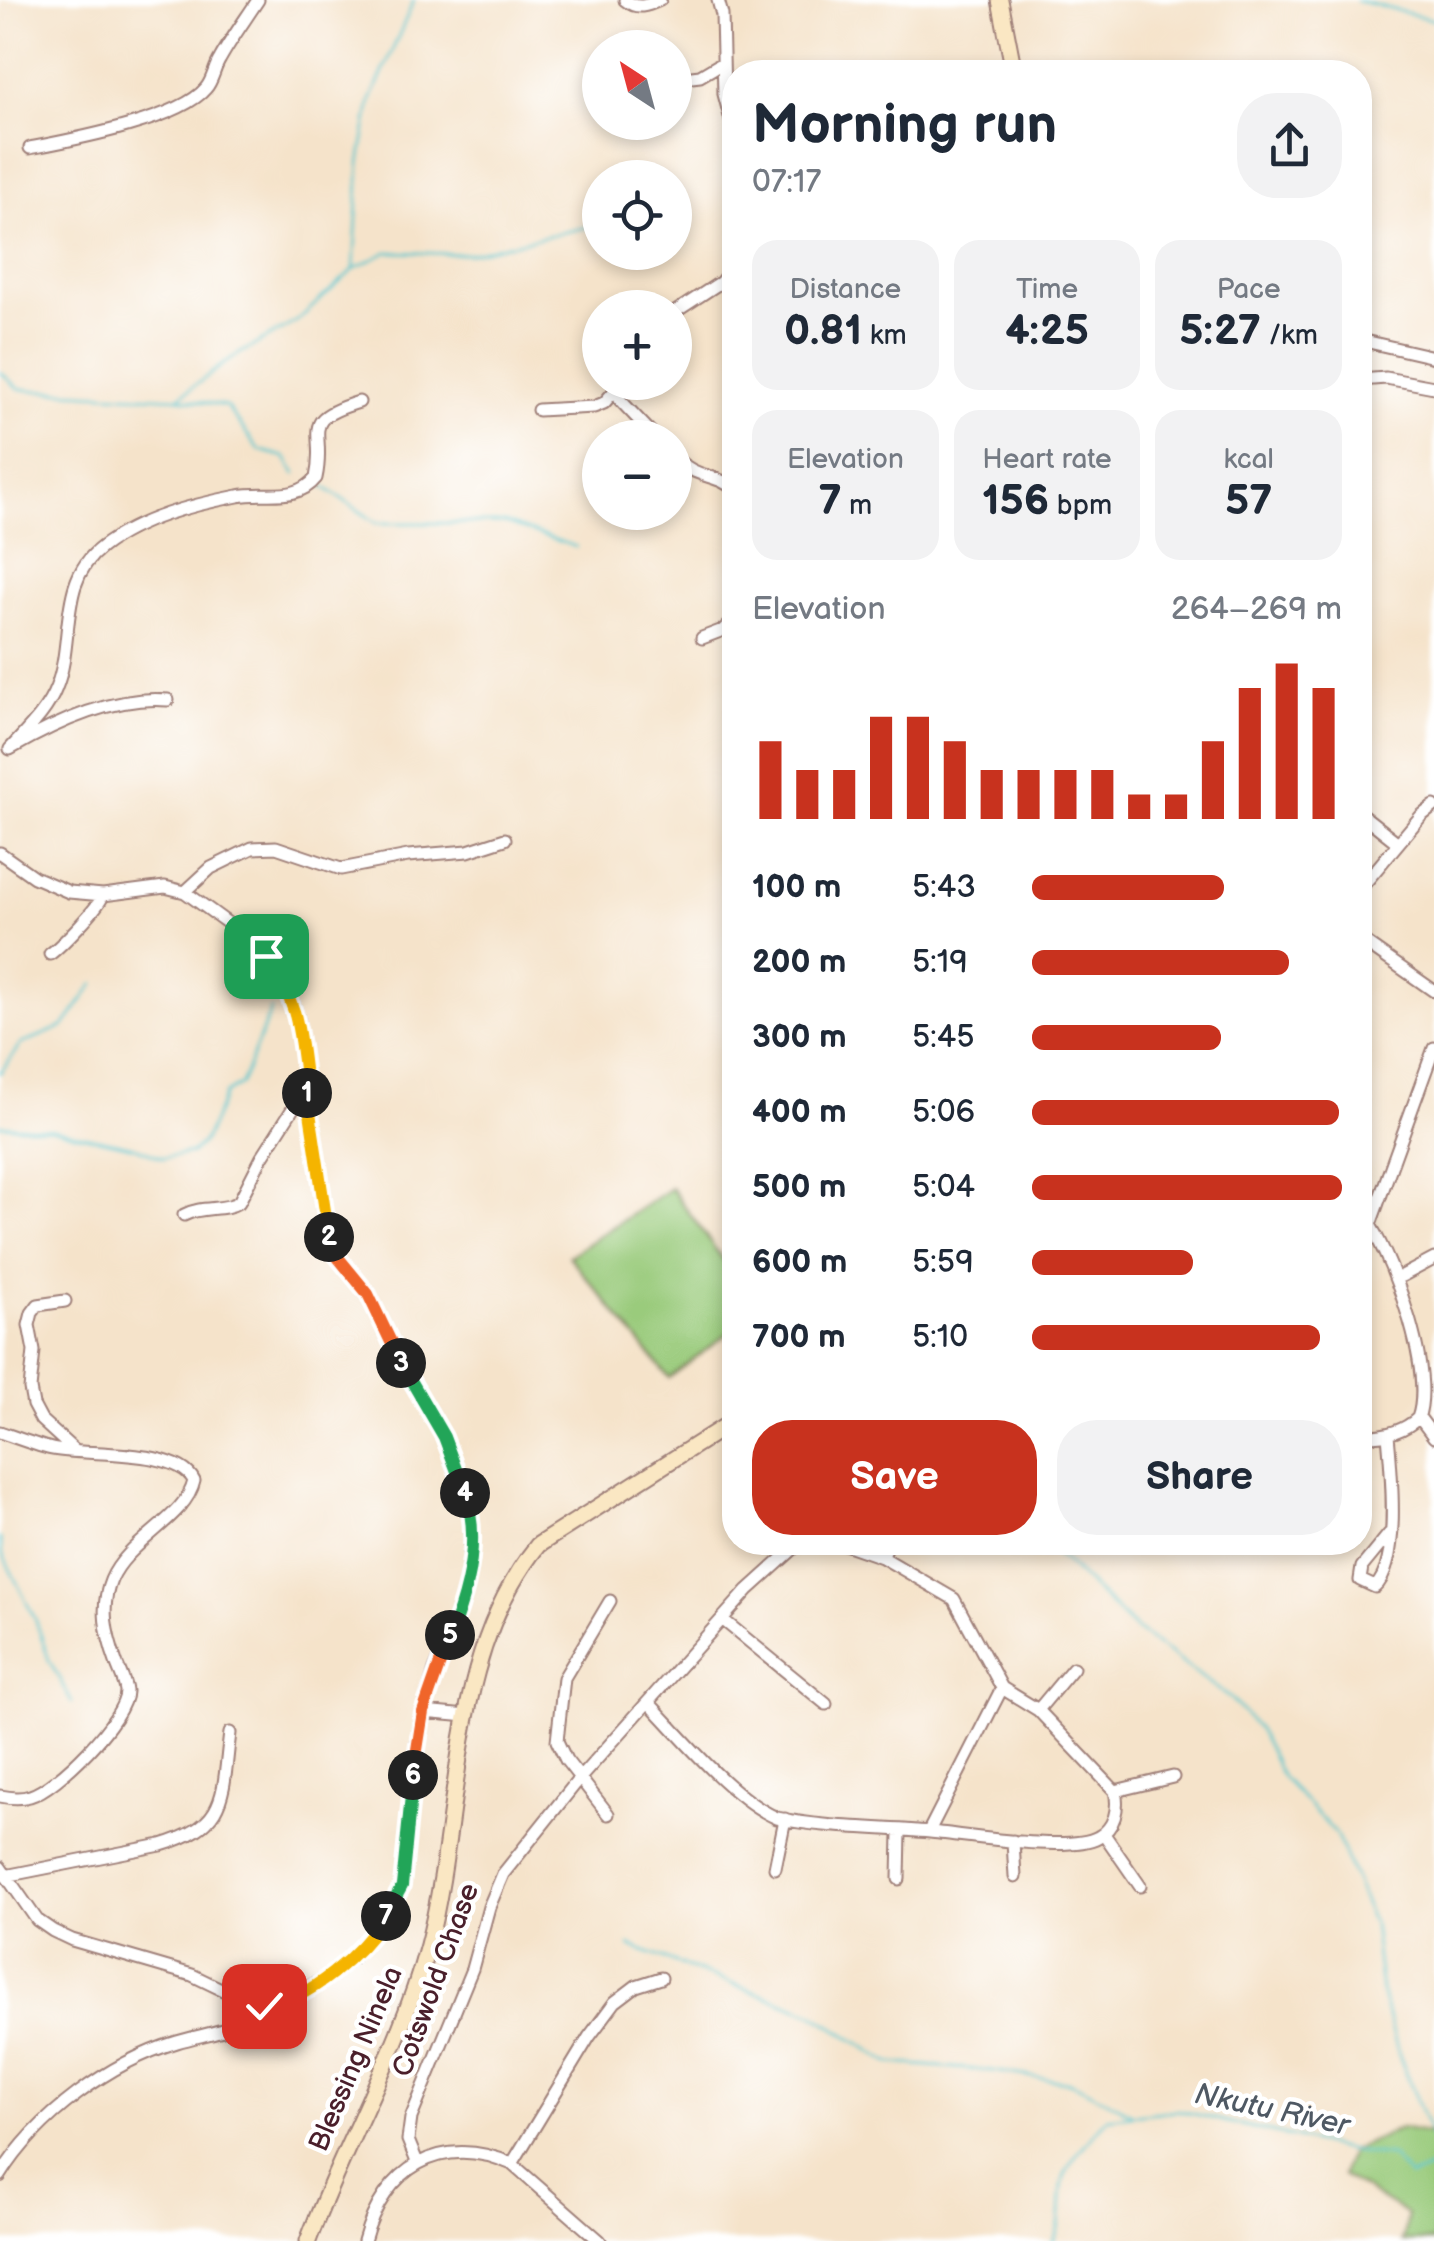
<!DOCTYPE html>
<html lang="en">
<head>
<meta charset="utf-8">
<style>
  :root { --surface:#fff; --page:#f2f2f3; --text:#1f2937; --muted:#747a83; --accent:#c8321e }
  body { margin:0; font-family:"Balsamiq Sans",sans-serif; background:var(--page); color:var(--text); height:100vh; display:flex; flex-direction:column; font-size:38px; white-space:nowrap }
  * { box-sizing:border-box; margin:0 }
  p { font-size:32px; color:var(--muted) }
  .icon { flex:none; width:55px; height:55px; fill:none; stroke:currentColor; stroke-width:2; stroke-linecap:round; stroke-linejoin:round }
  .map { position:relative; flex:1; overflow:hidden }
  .drawer { position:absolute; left:722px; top:60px; width:650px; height:1495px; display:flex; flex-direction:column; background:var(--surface); border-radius:40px; box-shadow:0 5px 15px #0003 }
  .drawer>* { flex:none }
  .needle { width:65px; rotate:324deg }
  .tools { position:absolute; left:582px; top:30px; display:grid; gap:20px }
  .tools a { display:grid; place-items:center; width:110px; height:110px; border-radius:50%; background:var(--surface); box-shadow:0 5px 15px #0003; font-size:50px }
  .pin { position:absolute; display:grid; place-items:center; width:85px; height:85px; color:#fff; margin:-42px; border-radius:20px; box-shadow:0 5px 15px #0006 }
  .km { position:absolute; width:50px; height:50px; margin:-25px; border-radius:50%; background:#222; color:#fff; font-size:28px; line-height:50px; text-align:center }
  .round { display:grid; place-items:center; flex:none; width:105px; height:105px; border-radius:40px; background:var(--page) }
  .summary { display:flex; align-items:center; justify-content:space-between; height:170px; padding:0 30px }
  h1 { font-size:55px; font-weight:800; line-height:75px }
  .metrics { display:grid; grid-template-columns:repeat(3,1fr); gap:15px; height:170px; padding:10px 30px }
  .metrics div { display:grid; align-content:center; border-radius:25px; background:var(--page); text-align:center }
  .metrics b { font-size:42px; font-weight:800 }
  .metrics small { font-size:28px; font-weight:400 }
  .metrics p { font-size:28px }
  .chart { height:280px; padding:20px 30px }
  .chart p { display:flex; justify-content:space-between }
  .chart svg { width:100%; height:180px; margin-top:10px; stroke:var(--accent); stroke-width:6 }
  .primary-button { display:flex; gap:20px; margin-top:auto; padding:20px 30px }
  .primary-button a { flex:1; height:115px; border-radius:40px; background:var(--accent); color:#fff; font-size:40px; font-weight:800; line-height:115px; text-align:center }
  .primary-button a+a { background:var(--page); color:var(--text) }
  ul { padding:0 30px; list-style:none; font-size:32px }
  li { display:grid; grid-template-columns:160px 120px 1fr; align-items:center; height:75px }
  li i { height:25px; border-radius:12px; background:var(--accent) }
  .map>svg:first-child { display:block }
  .green { fill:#9acb7b; stroke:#727553; stroke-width:2.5 }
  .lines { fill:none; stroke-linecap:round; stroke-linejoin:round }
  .stream { stroke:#59c6ce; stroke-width:2.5 }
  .street-casing { stroke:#a0817a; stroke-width:15 }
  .secondary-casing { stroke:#a0817a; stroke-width:19 }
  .street { stroke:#fff; stroke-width:11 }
  .secondary { stroke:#fae7c3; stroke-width:15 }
  .split-1-casing { stroke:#fff; stroke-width:20 }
  .split-2-casing { stroke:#fff; stroke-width:20 }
  .split-3-casing { stroke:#fff; stroke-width:20 }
  .split-4-casing { stroke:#fff; stroke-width:20 }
  .split-5-casing { stroke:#fff; stroke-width:20 }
  .split-6-casing { stroke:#fff; stroke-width:20 }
  .split-7-casing { stroke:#fff; stroke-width:20 }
  .split-8-casing { stroke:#fff; stroke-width:20 }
  .split-1 { stroke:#f5b400; stroke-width:12 }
  .split-2 { stroke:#f5b400; stroke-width:12 }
  .split-3 { stroke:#f0652b; stroke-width:12 }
  .split-4 { stroke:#22a559; stroke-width:12 }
  .split-5 { stroke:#22a559; stroke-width:12 }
  .split-6 { stroke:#f0652b; stroke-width:12 }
  .split-7 { stroke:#22a559; stroke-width:12 }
  .split-8 { stroke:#f5b400; stroke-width:12 }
  .labels { text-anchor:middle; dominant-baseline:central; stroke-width:9; stroke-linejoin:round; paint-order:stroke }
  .street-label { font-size:28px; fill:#4a1f2b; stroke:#fff }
  .water-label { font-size:30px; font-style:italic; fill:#4f5964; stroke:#fff }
</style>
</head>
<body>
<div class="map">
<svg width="1434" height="2241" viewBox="0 0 1434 2241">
  <rect width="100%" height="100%" fill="#fff"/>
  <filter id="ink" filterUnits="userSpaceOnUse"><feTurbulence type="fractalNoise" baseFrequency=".01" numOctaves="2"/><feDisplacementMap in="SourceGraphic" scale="20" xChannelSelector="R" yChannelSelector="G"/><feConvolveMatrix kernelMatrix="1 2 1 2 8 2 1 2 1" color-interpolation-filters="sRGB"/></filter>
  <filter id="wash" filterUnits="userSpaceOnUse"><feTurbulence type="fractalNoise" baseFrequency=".0048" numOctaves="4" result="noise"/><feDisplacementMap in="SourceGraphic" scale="40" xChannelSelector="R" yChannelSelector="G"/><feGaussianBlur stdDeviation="2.25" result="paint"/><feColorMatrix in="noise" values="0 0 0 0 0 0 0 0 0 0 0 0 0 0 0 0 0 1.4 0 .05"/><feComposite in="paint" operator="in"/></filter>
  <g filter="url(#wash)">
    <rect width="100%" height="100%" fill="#f5e3ca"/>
    <path class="green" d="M 671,1188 L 735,1276 L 735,1328 L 669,1378 L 569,1256 Z
      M 1401,2128 L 1434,2135 L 1434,2241 L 1402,2241 L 1408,2215 L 1342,2175 L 1351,2151 Z"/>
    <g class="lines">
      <path class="stream" d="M 1356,0 L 1434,20
        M 675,207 L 676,206
        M 354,268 L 360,163 L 371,100 L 414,0
        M 0,372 L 18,388 L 29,390 L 178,398 L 226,406 L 259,450 L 285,457 L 296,474
        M 178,398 L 232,358 L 297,321 L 354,269 L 387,252 L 467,254 L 600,224
        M 323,486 L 377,523 L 505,523 L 576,547
        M 0,1073 L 21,1044 L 64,1026 L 95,983
        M 0,1125 L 52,1129 L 135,1147 L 164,1158 L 191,1153 L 204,1141 L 225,1094 L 241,1084 L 271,1010
        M 0,1538 L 2,1553 L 36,1621 L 49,1660 L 72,1703
        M 1045,1542 L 1138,1631 L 1230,1698 L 1258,1729 L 1282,1777 L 1336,1834 L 1373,1924 L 1381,1991 L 1399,2055 L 1434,2143
        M 630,1946 L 811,2013 L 890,2063 L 993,2071 L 1073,2083 L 1134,2115
        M 1053,2241 C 1065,2224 1056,2193 1067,2170 C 1076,2152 1094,2135 1107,2118 L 1177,2110 L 1351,2151 L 1391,2156 L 1410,2177 L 1434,2167"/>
    </g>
  </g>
  <g filter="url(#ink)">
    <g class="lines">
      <defs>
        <path id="street" d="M 625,0 C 637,10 647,6 660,0
          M 718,0 L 722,15 L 724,94 L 735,135
          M 675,79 L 700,76 L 722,63
          M 30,148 C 71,140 180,120 206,88 C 213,80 214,68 220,59 C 231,39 245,20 258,0
          M 675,312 L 721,282 L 735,265
          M 1360,340 L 1434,357
          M 1360,380 L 1386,378 L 1434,387
          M 618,382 L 620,400 L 656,438
          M 538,410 L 594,407 L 604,403 L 618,387
          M 675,458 C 698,480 717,473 735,490
          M 702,638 L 723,630 L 735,619
          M 168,700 C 114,695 56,722 10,749 C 27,730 47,712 56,688 C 75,642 57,581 102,547 C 140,518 192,505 238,496 C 265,490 296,503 316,478 C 327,430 296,421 359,402
          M 1360,813 L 1398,843
          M 0,853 L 34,877 L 69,892 L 103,895 L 165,887 L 185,892 L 248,938 L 266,956 L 291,997 L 298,1019 L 329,1239 L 336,1255 L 369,1294 L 405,1371 L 444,1437 L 472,1523 L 469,1571 L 458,1614 L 435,1670 L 423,1712 L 414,1761 L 402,1886 L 386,1917 L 351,1959 L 328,1977 L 275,2005 L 264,2006 L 254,2005 L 192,1975 L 72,1940 L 53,1931 L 37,1920 L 0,1867
          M 1360,889 L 1421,816 L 1434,806
          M 185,892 L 211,868 L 252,848 L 276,847 L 341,869 L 408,856 L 468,851 L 505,839
          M 1360,939 L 1434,991
          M 50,954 C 61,946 100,906 103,895
          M 184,1215 C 203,1205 223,1212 239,1202 L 262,1157 L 306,1088
          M 1402,1276 L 1434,1259
          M 65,1301 L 38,1305 L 32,1313 L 29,1325 L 34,1351 L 30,1389 L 33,1405 L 41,1420 L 75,1451
          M 1419,1417 L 1434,1437
          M 0,1432 C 17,1438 35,1445 52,1449 C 85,1456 178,1447 194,1481 C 186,1518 127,1541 111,1580 C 100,1607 106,1634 116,1662 C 119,1671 125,1681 126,1691 C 127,1718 56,1789 30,1796 C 21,1799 10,1798 0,1796
          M 1388,1435 C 1391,1468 1401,1564 1375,1587 L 1360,1580 L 1362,1567 L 1389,1534
          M 1360,1436 C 1382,1437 1402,1433 1418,1418 C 1434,1374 1396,1267 1370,1225 L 1434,1048
          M 882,1557 L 889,1542
          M 722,1619 L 826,1704
          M 649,1703 C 684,1739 731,1798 777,1818 C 828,1829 879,1827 930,1832 C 965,1835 1070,1853 1098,1837 C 1115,1828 1119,1808 1115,1791 L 1038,1710 L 1002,1688 L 954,1599 L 882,1557 L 839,1542
          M 1038,1710 L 1073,1668
          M 423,1712 L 467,1716
          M 1115,1791 L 1173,1777
          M 608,1814 L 566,1760 L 557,1741 L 564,1678 L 610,1601
          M 929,1831 L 1002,1688
          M 1104,1834 L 1140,1886
          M 1013,1841 L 1015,1877
          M 775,1868 L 785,1819
          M 5,1876 L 161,1845 C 229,1825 222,1795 230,1733
          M 899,1879 L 900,1832
          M 417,2162 L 408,2140 L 411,2118 L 472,1969 L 489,1907 L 503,1874 L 579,1779 L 748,1590 L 801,1542
          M 512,2164 L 589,2037 L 615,2002 L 636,1986 L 661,1978
          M 0,2176 C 37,2116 110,2062 177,2042 C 212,2032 242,2029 272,2007
          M 364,2241 C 383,2169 441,2132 512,2164 L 600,2241"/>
        <path id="secondary" d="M 1000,0 L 1014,72
          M 308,2241 C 345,2142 401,2048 428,1945 C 463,1812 448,1657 538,1545 L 735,1420"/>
      </defs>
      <use href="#street" class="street-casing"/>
      <use href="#secondary" class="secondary-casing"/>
      <use href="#street" class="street"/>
      <use href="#secondary" class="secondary"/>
    </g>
  </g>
  <g class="lines" filter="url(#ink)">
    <defs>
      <path id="split-1" d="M 266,956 C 301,1007 299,1033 307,1093"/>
      <path id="split-2" d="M 307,1093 L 329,1237"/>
      <path id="split-3" d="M 329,1237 L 336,1255 L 368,1294 L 401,1363"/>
      <path id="split-4" d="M 401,1363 L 444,1437 L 465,1493"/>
      <path id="split-5" d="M 450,1635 C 468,1591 481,1539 465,1493"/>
      <path id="split-6" d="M 413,1775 L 423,1712 L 450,1635"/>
      <path id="split-7" d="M 386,1916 L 402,1886 L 413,1775"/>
      <path id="split-8" d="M 264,2006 C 310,2001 361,1953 386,1916"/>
    </defs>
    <use href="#split-1" class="split-1-casing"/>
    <use href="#split-2" class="split-2-casing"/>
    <use href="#split-3" class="split-3-casing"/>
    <use href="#split-4" class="split-4-casing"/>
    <use href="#split-5" class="split-5-casing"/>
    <use href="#split-6" class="split-6-casing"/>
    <use href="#split-7" class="split-7-casing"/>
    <use href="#split-8" class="split-8-casing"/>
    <use href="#split-1" class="split-1"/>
    <use href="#split-2" class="split-2"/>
    <use href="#split-3" class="split-3"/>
    <use href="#split-4" class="split-4"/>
    <use href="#split-5" class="split-5"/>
    <use href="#split-6" class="split-6"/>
    <use href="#split-7" class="split-7"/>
    <use href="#split-8" class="split-8"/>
  </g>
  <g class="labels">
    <g class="street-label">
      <text transform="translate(436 1980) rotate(-70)">Cotswold Chase</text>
      <text transform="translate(356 2059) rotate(-67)">Blessing Ninela</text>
    </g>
    <g class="water-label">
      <text transform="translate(1272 2110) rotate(12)">Nkutu River</text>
    </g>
  </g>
</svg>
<div class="tools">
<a><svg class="needle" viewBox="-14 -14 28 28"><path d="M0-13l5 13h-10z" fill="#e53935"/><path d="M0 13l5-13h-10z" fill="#747a83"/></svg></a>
<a><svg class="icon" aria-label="locate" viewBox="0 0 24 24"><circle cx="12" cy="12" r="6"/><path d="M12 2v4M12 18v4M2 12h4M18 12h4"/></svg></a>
<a>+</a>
<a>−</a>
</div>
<div class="pin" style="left:266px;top:956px;background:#1e9e55"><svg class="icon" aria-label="arrive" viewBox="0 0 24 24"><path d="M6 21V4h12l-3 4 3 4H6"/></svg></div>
<div class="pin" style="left:264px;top:2006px;background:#d93025"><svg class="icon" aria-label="check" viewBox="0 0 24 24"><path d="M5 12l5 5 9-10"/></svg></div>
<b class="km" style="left:307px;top:1093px">1</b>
<b class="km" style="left:329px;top:1237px">2</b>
<b class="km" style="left:401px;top:1363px">3</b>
<b class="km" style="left:465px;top:1493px">4</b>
<b class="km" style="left:450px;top:1635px">5</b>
<b class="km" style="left:413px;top:1775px">6</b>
<b class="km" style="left:386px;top:1916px">7</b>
<section class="drawer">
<div class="summary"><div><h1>Morning run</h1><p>07:17</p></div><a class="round"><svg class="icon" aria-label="share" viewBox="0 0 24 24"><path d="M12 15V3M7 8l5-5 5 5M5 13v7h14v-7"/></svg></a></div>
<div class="metrics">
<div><p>Distance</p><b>0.81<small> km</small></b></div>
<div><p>Time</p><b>4:25</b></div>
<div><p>Pace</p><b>5:27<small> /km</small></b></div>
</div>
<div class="metrics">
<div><p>Elevation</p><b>7<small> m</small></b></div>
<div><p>Heart rate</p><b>156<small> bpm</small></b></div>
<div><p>kcal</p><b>57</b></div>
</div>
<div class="chart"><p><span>Elevation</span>264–269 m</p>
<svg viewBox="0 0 160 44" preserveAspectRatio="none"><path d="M5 44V25M15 44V32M25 44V32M35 44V19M45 44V19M55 44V25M65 44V32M75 44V32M85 44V32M95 44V32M105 44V38M115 44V38M125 44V25M135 44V12M145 44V6M155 44V12"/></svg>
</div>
<ul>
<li><b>100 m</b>5:43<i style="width:62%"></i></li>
<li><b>200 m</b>5:19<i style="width:83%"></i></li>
<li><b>300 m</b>5:45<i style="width:61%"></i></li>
<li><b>400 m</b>5:06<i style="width:99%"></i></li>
<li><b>500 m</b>5:04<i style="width:100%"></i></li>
<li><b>600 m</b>5:59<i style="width:52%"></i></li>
<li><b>700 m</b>5:10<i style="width:93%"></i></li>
</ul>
<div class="primary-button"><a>Save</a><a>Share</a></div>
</section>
</div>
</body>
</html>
